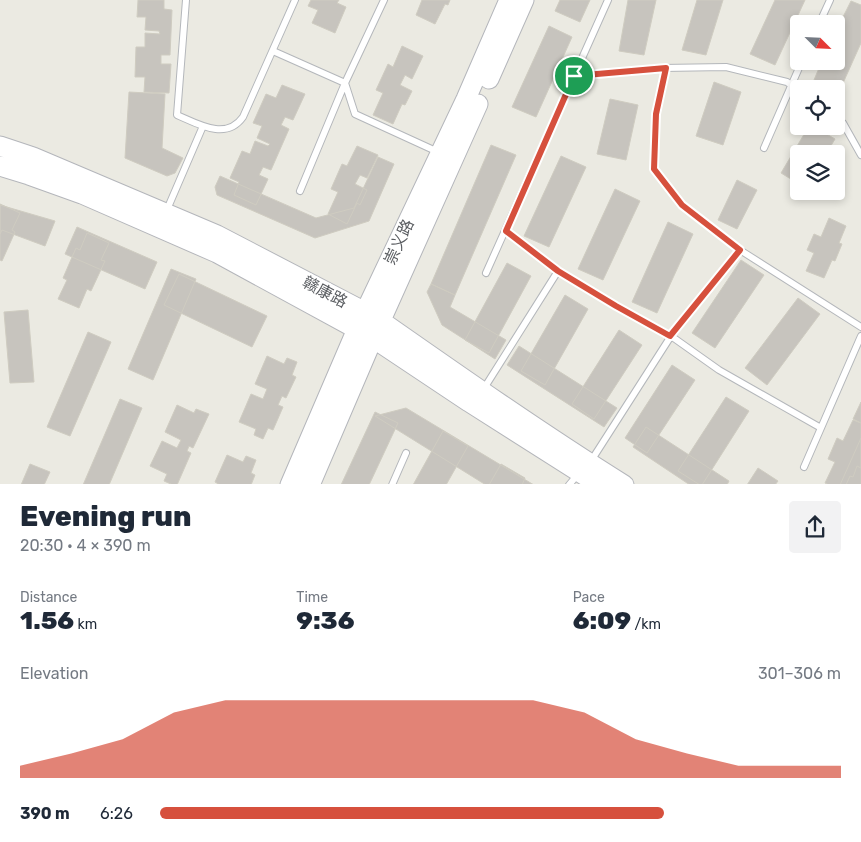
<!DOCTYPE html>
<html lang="en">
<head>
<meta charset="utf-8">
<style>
  :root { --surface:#fff; --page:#f2f2f3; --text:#1f2937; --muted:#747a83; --accent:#d6503d }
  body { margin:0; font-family:Rubik,"Noto Sans SC",sans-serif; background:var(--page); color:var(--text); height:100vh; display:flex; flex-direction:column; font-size:19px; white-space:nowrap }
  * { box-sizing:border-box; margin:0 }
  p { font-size:16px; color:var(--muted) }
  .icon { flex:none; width:28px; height:28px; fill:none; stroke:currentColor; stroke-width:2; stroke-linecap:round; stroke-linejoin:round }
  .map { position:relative; height:484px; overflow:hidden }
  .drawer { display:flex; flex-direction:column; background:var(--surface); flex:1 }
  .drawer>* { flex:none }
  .needle { width:32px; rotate:114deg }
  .tools { position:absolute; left:790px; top:15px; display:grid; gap:10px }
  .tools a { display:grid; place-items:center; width:55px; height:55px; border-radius:5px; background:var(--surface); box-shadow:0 2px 8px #0003; font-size:25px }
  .pin { position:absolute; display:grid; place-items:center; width:42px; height:42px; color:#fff; margin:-21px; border:2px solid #fff; border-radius:50%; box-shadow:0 1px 5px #0007 }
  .round { display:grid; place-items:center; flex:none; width:52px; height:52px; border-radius:5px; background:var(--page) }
  .summary { display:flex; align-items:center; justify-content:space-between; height:85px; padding:0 20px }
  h1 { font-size:28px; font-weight:800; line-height:38px }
  .figures { display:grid; grid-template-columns:repeat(3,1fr); gap:8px; height:85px; padding:5px 20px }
  .figures div { display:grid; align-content:center }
  .figures b { font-size:25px; font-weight:800 }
  .figures small { font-size:14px; font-weight:400 }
  .figures p { font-size:14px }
  .chart { height:140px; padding:10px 20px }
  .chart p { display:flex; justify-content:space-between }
  .chart svg { width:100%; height:90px; margin-top:5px; fill:var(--accent); opacity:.7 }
  ul { padding:0 20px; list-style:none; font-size:16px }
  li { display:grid; grid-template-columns:80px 60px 1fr; align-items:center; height:38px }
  li i { height:12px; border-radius:6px; background:var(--accent) }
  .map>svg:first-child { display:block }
  .building { fill:#c7c4be; stroke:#cfccc1 }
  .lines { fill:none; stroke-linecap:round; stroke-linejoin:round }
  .service-casing { stroke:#b4b7bb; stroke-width:8 }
  .secondary-casing { stroke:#b4b6bb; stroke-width:21 }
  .service { stroke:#fff; stroke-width:6 }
  .secondary { stroke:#fff; stroke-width:19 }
  .route-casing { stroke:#fff; stroke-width:10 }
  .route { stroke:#d6503d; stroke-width:6 }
  .labels { text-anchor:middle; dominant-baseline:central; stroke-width:4; stroke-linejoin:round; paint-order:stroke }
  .street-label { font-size:16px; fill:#5a5d61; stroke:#fff }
</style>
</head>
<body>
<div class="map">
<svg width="861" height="485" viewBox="0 0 861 485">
  <rect width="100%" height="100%" fill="#ebeae2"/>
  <path class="building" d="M 138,0 L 164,0 L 164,9 L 172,10 L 170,55 L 161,55 L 161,64 L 171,64 L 169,93 L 144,92 L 145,77 L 135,77 L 136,47 L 145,47 L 145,33 L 160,34 L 159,31 L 145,30 L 146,17 L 137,17 Z
    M 311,0 L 339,0 L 337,3 L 346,7 L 335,33 L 312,23 L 318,10 L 308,6 Z
    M 422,0 L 450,0 L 448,5 L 445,4 L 435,24 L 416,15 Z
    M 560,0 L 590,0 L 580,22 L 555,11 Z
    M 628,0 L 656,0 L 644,55 L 619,51 Z
    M 697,0 L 723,0 L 706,55 L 682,50 Z
    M 775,0 L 805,0 L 775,65 L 750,54 Z
    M 851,1 L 861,5 L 861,43 L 839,92 L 836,91 L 836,89 L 832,89 L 814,80 L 822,61 L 836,61 L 836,31 Z
    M 549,26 L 572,37 L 536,117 L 512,107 Z
    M 402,46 L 423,56 L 412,79 L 405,75 L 400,85 L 412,91 L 405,105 L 402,104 L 393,124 L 373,115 L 383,93 L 376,90 L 388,64 L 393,67 Z
    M 714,82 L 741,92 L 723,145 L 696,136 Z
    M 282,85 L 305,94 L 293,120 L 285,117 L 281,125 L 289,129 L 271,170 L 263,167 L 259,175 L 268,179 L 256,205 L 234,195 L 239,182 L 230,178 L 242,151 L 250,154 L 255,141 L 268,146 L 270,144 L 257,138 L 262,126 L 253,123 L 266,94 L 276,98 Z
    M 129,92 L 165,94 L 162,148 L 183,158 L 175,173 L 167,176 L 125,158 Z
    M 610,99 L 638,105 L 626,160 L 597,154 Z
    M 809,126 L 813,126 L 835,139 L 826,154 L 799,154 L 799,184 L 781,173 Z
    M 491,145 L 516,155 L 455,295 L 431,284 Z
    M 357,146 L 378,155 L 367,178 L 360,175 L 355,184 L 367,190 L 360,205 L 357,203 L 347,224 L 328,214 L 338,192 L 331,189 L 342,164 L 347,166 Z
    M 561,156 L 586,167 L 549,247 L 524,236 Z
    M 378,157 L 394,164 L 369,221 L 315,238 L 217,195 L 215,187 L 220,176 L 316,218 L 354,208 Z
    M 737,180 L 757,190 L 737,229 L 718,220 Z
    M 615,189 L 640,201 L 603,280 L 578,269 Z
    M 0,204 L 20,213 L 12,230 L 15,232 L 2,261 L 0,260 Z
    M 0,205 L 55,221 L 45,246 L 2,230 L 0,234 Z
    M 829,218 L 846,226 L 839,243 L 842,244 L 835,261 L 832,260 L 824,278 L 806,271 L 814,253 L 807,250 L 814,234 L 821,237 Z
    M 668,222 L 693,234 L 657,313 L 632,302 Z
    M 77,227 L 157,262 L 145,289 L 65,254 Z
    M 87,233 L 109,243 L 101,260 L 105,261 L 91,291 L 87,289 L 79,308 L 58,299 L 67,280 L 63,278 L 76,248 L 80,250 Z
    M 741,260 L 764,275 L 715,348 L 692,333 Z
    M 507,263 L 531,276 L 489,353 L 465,340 Z
    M 171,269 L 196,279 L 153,380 L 128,369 Z
    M 179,274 L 267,316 L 252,347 L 164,305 Z
    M 431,284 L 455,295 L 450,307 L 506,340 L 495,359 L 442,325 L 427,292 Z
    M 565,295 L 588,309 L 545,385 L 521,371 Z
    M 798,298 L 820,314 L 767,385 L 745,368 Z
    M 28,310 L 34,382 L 10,383 L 4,312 Z
    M 619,330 L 642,345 L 594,419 L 572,404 Z
    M 88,332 L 111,342 L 70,436 L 47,427 Z
    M 519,346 L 617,408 L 604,427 L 507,365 Z
    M 267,356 L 284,364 L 287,358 L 297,362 L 292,375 L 296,377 L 286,398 L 282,396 L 278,405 L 283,407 L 273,430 L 268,428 L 263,439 L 254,435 L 256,429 L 239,422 L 251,394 L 263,399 L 267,389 L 255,384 Z
    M 672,365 L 695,380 L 647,453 L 625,438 Z
    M 726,397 L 749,411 L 702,485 L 700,485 L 678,471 Z
    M 120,399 L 142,408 L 109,485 L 83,485 Z
    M 861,402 L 861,423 L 853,419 Z
    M 177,405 L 194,413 L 196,409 L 209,414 L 193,448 L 189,446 L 187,451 L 191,453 L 177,485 L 173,485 L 164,481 L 167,474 L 150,466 L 162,441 L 177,448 L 181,440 L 165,432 Z
    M 406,408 L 534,485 L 486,485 L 375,416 Z
    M 375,412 L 398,423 L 369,485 L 341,485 Z
    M 853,420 L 861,423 L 861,468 L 857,466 L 853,477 L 850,476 L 846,485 L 829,485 L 825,483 L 835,462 L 828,459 L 837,438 L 843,441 Z
    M 646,427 L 729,481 L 727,485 L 690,485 L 633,447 Z
    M 443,431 L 468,446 L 446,485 L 413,485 Z
    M 861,438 L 861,485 L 840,485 Z
    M 227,455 L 243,462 L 246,456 L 256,460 L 251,473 L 255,475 L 251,485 L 220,485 L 215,482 Z
    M 30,464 L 50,472 L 44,485 L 21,485 Z
    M 501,464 L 525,478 L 522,485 L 489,485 Z
    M 758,468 L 778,481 L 775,485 L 747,485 Z"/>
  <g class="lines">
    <defs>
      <path id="service" d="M 186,0 L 177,115 C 198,124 226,141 243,117 L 295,0
        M 819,24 L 830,0
        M 273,51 L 345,83 L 355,114 L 438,152
        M 666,68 L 656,114 L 654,169 L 682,205 L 740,250 L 861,327
        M 575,76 L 662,68 L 726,67 L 787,82 L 799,91
        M 836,118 L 843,123 L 861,155
        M 764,148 L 802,61
        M 300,191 L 345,83 L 384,0
        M 166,212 L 203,126
        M 506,231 L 558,271 L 616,306 L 671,336 L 719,370 L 821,428
        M 486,273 L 608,0
        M 483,390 L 558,271
        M 591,461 L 671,336 L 740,250
        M 804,467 L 861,336
        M 392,485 L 406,453
        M 569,485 L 579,473"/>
      <path id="secondary" d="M 489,79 L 524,0
        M 0,146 L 33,157 L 217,235 L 365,312 L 381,321 C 461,377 541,433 624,485
        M 0,166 L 29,175 L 82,194 L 217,253 L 373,338 L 469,402 L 595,482
        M 290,485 L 357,329 L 466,99 L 509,0
        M 310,485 L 373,338 L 478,104"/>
    </defs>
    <use href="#service" class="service-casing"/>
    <use href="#secondary" class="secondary-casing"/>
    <use href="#service" class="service"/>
    <use href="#secondary" class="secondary"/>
  </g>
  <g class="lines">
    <defs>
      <path id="route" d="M 666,68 L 656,114 L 654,169 L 682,205 L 740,250 L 670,336 L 616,306 L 558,271 L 506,231 L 574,76 Z"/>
    </defs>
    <use href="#route" class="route-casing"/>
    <use href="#route" class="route"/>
  </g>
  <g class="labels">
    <g class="street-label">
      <text transform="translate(399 242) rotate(-65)">崇义路</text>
      <text transform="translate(325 292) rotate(28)">赣康路</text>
    </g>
  </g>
</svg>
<div class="tools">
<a><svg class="needle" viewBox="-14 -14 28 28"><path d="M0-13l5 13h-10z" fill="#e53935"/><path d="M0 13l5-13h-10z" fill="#747a83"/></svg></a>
<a><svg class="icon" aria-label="locate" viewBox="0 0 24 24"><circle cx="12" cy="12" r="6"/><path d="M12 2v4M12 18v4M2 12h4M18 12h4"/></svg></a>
<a><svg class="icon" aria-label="layers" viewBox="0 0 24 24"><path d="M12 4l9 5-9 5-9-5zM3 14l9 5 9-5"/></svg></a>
</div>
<div class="pin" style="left:574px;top:76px;background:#1e9e55"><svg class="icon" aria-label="arrive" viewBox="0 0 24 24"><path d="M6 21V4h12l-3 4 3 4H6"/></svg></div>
</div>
<section class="drawer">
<div class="summary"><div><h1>Evening run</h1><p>20:30 · 4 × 390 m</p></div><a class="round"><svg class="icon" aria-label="share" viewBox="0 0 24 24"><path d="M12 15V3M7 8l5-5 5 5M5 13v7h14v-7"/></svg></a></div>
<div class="figures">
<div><p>Distance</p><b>1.56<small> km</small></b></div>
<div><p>Time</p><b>9:36</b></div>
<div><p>Pace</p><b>6:09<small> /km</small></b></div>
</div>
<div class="chart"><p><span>Elevation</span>301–306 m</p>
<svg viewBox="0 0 160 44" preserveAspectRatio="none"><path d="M0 44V38L10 32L20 25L30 12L40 6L50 6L60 6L70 6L80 6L90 6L100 6L110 12L120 25L130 32L140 38L150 38L160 38V44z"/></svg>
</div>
<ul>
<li><b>390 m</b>6:26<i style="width:74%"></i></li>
</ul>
</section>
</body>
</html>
